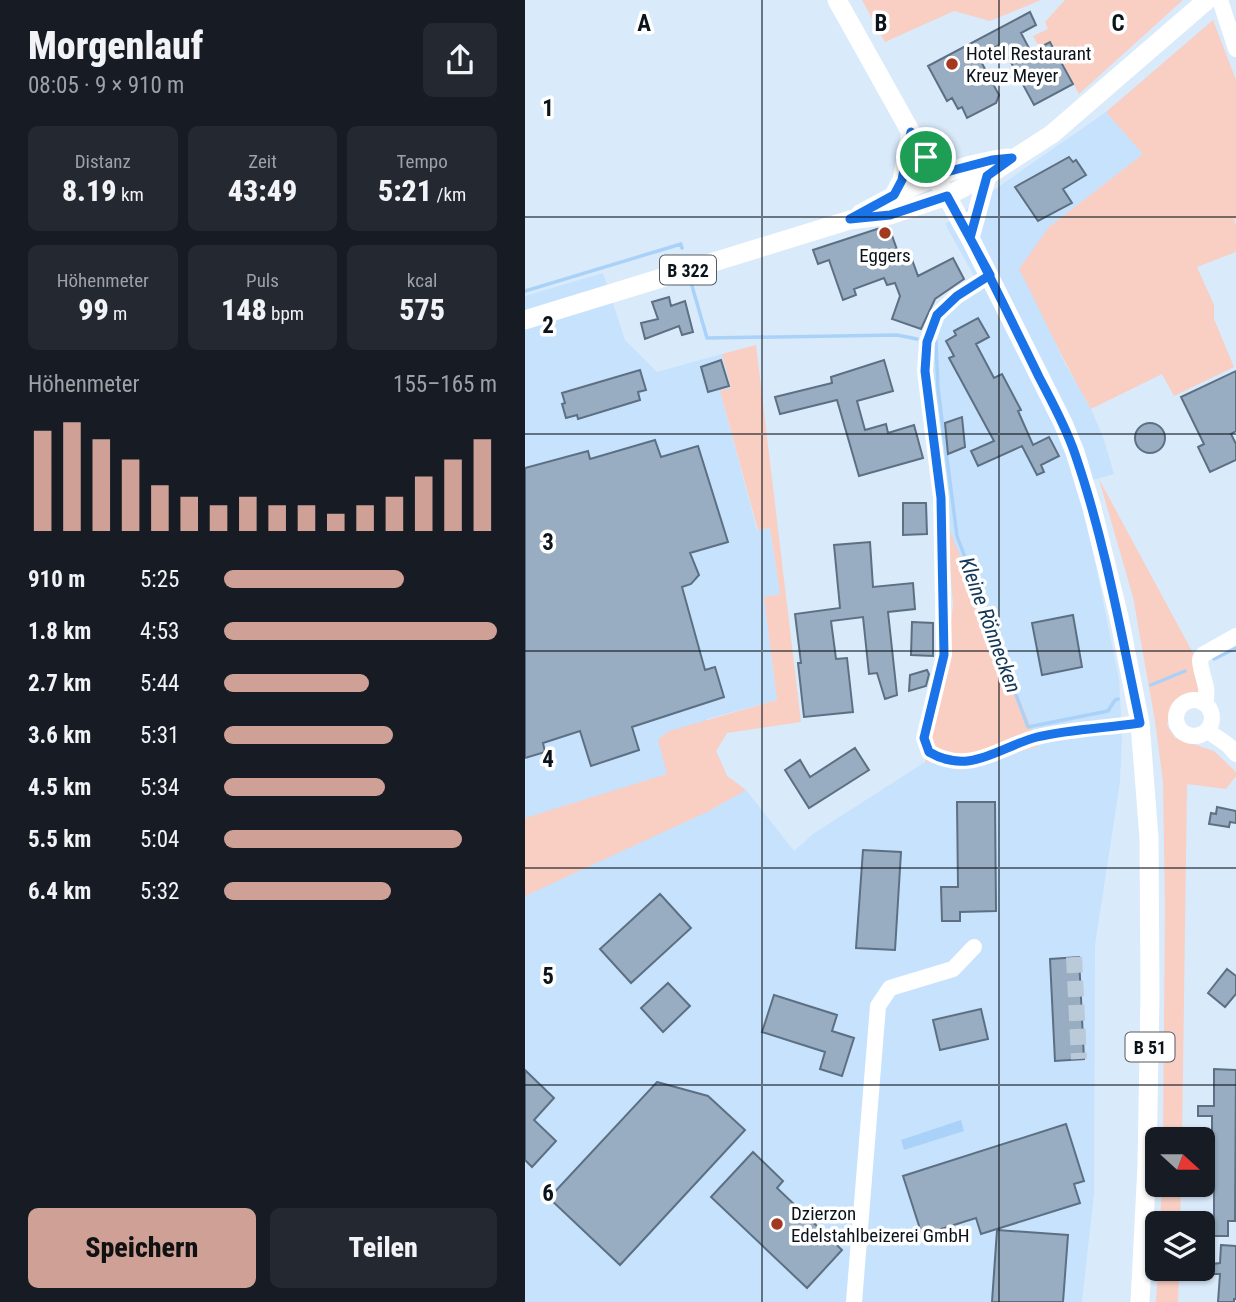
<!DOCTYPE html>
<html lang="de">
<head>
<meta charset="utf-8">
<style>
  :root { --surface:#171b24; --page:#242831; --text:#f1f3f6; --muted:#9ea1a6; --accent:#cea096 }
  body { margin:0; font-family:"Roboto Condensed",sans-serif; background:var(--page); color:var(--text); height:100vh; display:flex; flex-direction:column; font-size:26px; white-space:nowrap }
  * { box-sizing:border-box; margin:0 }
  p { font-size:23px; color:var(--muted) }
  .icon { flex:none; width:38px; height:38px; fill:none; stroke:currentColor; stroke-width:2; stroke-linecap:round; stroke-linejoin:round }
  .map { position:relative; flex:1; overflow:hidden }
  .drawer { display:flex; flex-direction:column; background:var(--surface); width:525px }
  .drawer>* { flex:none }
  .needle { width:46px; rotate:111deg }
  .buttons { position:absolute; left:620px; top:1127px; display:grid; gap:14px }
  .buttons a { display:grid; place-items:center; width:70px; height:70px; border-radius:10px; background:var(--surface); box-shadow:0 2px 5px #0004; font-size:35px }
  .pin { position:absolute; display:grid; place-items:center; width:60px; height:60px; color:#fff; margin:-30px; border:4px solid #fff; border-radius:50%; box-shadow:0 2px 7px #0007 }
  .round { display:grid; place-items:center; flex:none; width:74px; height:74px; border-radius:10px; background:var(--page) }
  .headline { display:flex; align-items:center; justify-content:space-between; height:119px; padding:0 28px }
  h1 { font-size:38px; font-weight:800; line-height:52px }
  .stats { display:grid; grid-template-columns:repeat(3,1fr); gap:10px; height:119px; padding:7px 28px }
  .stats div { display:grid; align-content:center; border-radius:10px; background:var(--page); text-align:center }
  .stats b { font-size:30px; font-weight:800 }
  .stats small { font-size:19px; font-weight:400 }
  .stats p { font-size:19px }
  .chart { height:196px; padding:14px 28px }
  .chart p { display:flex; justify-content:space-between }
  .chart svg { width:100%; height:126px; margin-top:7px; stroke:var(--accent); stroke-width:6 }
  .button { display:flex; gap:14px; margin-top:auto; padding:14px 28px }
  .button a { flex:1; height:80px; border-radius:10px; background:var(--accent); color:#111; font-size:28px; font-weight:800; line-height:80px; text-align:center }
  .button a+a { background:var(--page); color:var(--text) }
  ul { padding:0 28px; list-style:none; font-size:23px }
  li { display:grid; grid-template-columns:112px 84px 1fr; align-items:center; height:52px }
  li i { height:18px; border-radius:9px; background:var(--accent) }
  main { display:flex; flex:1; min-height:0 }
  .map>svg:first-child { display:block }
  .built { fill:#c6e2fd }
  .green { fill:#f9cec3 }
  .water { fill:#aad2f8 }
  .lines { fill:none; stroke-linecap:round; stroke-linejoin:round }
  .stream { stroke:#aad2f8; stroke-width:3.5 }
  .building { fill:#98adc1; stroke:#5d7083; stroke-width:2 }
  .minor-tunnel { stroke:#bacad9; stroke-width:16; stroke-dasharray:16 8; stroke-linecap:butt }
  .minor { stroke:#fff; stroke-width:16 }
  .major { stroke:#fff; stroke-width:19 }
  .route-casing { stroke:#fff; stroke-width:14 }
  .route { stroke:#1a73e8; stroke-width:9 }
  .grid { fill:none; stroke:#0c141b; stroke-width:2; stroke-opacity:0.55 }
  .poi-dot { fill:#a33a20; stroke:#fff; stroke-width:2.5 }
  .labels { text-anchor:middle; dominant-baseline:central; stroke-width:7; stroke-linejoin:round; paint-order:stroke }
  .shield { fill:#fff; stroke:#555a5f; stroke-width:2 }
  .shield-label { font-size:18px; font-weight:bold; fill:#0c141b }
  .poi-label { font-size:19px; fill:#0c141b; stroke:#fff; text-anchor:start }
  .water-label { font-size:21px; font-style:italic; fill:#143857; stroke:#fff }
  .grid-label { font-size:23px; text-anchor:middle; font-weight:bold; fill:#0c141b; stroke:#fff; stroke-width:7; stroke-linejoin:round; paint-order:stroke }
</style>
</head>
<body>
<main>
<section class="drawer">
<div class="headline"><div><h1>Morgenlauf</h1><p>08:05 · 9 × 910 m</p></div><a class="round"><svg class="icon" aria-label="share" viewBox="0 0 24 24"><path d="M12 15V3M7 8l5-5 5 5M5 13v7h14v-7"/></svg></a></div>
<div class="stats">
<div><p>Distanz</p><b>8.19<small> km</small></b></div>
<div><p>Zeit</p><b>43:49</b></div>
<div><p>Tempo</p><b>5:21<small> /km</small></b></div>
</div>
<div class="stats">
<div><p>Höhenmeter</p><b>99<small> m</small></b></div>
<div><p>Puls</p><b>148<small> bpm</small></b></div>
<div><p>kcal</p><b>575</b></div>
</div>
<div class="chart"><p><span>Höhenmeter</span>155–165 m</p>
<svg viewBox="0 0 160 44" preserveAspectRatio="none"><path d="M5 44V9M15 44V6M25 44V12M35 44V19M45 44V28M55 44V32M65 44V35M75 44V32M85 44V35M95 44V35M105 44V38M115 44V35M125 44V32M135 44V25M145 44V19M155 44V12"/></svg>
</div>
<ul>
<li><b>910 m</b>5:25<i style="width:66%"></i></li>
<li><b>1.8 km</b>4:53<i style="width:100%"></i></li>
<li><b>2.7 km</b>5:44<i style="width:53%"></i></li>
<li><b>3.6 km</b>5:31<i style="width:62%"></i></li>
<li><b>4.5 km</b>5:34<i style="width:59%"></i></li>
<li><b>5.5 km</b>5:04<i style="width:87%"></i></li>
<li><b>6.4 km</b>5:32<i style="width:61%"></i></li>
</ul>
<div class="button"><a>Speichern</a><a>Teilen</a></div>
</section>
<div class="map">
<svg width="711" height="1302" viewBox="0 0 711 1302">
  <rect width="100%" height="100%" fill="#d9eafb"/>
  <path class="built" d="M 581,112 L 619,154 L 524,227 L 519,316 L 539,362 L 566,409 L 579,440 L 589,474 L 554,484 L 594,679 L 597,733 L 595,782 L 570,945 L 569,1193 L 557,1302 L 0,1302 L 0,296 L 78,273 L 100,340 L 132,372 L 197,354 L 206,388 L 195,391 L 232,530 L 245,528 L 255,594 L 239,597 L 252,700 L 182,719 L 191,751 L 202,776 L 221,790 L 269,851 L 288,834 L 400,762 L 414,763 L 480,757 L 422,524 L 423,497 L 408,369 L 408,343 L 416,317 L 457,290 L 420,224 Z"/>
  <path class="green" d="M 337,0 L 516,0 L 465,21 L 429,11 L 360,42 Z
    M 540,0 L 658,0 L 554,94 L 526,41 L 514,47 L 508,36 L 523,29 L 520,22 Z
    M 688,20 L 711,80 L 711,218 L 709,219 L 711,225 L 711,252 L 672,267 L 689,305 L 689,319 L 709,367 L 649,396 L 637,374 L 566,409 C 539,363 518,316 494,269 L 524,227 L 618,154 L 581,112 Z
    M 231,345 L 276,722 L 202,733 L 191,751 L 202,776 L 221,790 L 184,811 L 0,896 L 0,818 L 142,774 L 133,740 L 144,731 L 252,700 L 239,597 L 255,594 L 245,528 L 233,530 L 195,391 L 206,388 L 197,354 Z
    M 574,479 L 669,655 L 675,691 C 654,700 648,702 642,725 L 650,738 L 689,751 L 711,772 L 711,776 L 701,789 L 662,784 L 657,1139 L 638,1139 L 640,907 L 638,782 L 630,721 L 608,597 Z
    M 422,524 L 514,746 C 477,758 438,766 400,762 L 413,712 L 428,606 Z
    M 637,1185 L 656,1185 L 655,1223 L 635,1223 Z
    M 633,1269 L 654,1269 L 653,1302 L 631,1302 Z"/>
  <path class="water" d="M 436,1120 L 439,1131 L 379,1150 L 376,1140 Z"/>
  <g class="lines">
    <path class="stream" d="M 167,286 L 182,338 L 372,335 L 392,339
      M 0,291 L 156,244 L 157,248
      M 411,342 L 413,389 L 432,536 L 503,727 L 583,711 L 590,700 L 593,699
      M 689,659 L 711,648
      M 626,685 L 660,671"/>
  </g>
  <path class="building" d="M 505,12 L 511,25 L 496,33 L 506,52 L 525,42 L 548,84 L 509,105 L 476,44 L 453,56 L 474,95 L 471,103 L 442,118 L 437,107 L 433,109 L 427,98 L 422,101 L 403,66 Z
    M 544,157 L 548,162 L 551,160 L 561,175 L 538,189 L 547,203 L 513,221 L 490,187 Z
    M 364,227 L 375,258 L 385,254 L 393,276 L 428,258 L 439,279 L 410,299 L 396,329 L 367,319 L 375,296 L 370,283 L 362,285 L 359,278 L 329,289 L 331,295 L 318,300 L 304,260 L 293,264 L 288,250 L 352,229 Z
    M 144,297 L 146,306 L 160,301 L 168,332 L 157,335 L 154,326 L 120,339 L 116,323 L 133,319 L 127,302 Z
    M 453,318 L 464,337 L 451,344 L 469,378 L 477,374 L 496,410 L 493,411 L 508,445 L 524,437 L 534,456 L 516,465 L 519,472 L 512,475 L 497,446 L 453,466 L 446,451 L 469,441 L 424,358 L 429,356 L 421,341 L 431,335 L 429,331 Z
    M 196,360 L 204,386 L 183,392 L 176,367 Z
    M 359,360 L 368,391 L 332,401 L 340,430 L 361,424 L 363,433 L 389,425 L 398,458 L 334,476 L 312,400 L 255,414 L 250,397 L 307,383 L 306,377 Z
    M 115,370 L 121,390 L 113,392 L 115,400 L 53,419 L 52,415 L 41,418 L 37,404 L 40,403 L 37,393 Z
    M 711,371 L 711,431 L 706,434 L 711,444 L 711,460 L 685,472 L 673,447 L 679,444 L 656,397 Z
    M 437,417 L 440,447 L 423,454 L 420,423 Z
    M610 438a15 15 0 1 1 30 0a15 15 0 1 1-30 0Z
    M 130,440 L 136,457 L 173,446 L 203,542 L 165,553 L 174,575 L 166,584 L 157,587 L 180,670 L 190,667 L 199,697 L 107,727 L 114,750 L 66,766 L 55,731 L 18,743 L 20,752 L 0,758 L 0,468 L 63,451 L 65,459 Z
    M 378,503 L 401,503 L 402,534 L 378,535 Z
    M 345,542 L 348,587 L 388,583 L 390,609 L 363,612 L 372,695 L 360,699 L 352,673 L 344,674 L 338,617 L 306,621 L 311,659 L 322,658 L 328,712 L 279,717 L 273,663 L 276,663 L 270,614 L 315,608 L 309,545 Z
    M 548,615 L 557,667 L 517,675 L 507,623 Z
    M 387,622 L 408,623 L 408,656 L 386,655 Z
    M 402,670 L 404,674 L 401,686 L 384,691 L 385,675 Z
    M 330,748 L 344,770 L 284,808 L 260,770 L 275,760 L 285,777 Z
    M 432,802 L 470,802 L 471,911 L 435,912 L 435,921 L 417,921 L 416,887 L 433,887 Z
    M 692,807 L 711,811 L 711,823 L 705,822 L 704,827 L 684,824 L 686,813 L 691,814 Z
    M 338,850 L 376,852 L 370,950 L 331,948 Z
    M 135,894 L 166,928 L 106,983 L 75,949 Z
    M 554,957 L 559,1059 L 530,1061 L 525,959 Z
    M 702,969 L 711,976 L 711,994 L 700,1007 L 683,993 Z
    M 143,983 L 165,1006 L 138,1032 L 116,1008 Z
    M 249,995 L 312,1015 L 307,1031 L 329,1038 L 317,1076 L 295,1069 L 300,1052 L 237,1032 Z
    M 456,1009 L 463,1039 L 415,1050 L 408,1020 Z
    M 689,1069 L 711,1070 L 710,1221 L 703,1221 L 703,1236 L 689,1236 L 689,1186 L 686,1186 L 687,1174 L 682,1174 L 684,1150 L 687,1149 L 687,1116 L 673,1116 L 673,1106 L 689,1106 Z
    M 0,1070 L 29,1098 L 9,1120 L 31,1141 L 7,1167 L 0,1160 Z
    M 132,1082 L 183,1096 L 220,1130 L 95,1265 L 24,1198 Z
    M 541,1124 L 559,1181 L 549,1184 L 555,1203 L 456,1234 L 451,1218 L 397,1235 L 378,1176 Z
    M 228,1152 L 258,1181 L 252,1188 L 317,1250 L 282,1288 L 186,1197 Z
    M 472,1230 L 543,1235 L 538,1302 L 467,1302 Z
    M 696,1245 L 711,1246 L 711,1299 L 709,1299 L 709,1302 L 693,1302 L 695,1274 L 687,1274 L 687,1264 L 695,1263 Z"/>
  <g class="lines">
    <path class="minor-tunnel" d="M 549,957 L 554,1059"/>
    <path class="minor" d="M 695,0 L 711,49
      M 465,275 L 432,296 L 412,315 L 402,342 L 400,371 L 416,498 L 419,655 L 399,738 L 404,752 C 445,776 474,747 512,737 C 545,729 581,728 615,723
      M651 718a18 18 0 1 1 36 0a18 18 0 1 1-36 0Z
      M 680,703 C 685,686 675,675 675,659 L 679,654 L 711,636
      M 683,731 L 703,745 L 711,754
      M 329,1302 L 353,1006 L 365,988 L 428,969 L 449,947"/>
    <path class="major" d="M 312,0 L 445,238 L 538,423 L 550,452 L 567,508 L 594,617 L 615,723 L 624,838 L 625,994 L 622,1165 L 615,1302
      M 369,195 L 377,180 L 386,132
      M 335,214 C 382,188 429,164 483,158
      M 445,238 L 462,176
      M 0,320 L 325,220 L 365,215 L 422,196 L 468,172 L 527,134 L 682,0"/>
  </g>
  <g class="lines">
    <defs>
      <path id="route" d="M 401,157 L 386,132 L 377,180 L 369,195 L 325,219 L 365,215 L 422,196 L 465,275 L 432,296 L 412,315 L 402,342 L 400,371 L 416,498 L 419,655 L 399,738 L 404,752 C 445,776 474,747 512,737 C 545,729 581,728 615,723 C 596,633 580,541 550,454 C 541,427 527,402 514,377 C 491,330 469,284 445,238 L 462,176 L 487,158 L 467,160 L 410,175 L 401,157"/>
    </defs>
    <use href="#route" class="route-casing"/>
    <use href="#route" class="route"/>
  </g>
  <path class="grid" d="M 237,0 L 237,1302M 474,0 L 474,1302M 0,217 L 711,217M 0,434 L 711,434M 0,651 L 711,651M 0,868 L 711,868M 0,1085 L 711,1085"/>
  <g class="poi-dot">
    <circle cx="427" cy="64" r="7"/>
    <circle cx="360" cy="233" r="7"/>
    <circle cx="252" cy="1224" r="7"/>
  </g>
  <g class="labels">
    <g class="shield">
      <rect x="135" y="255.5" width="56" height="29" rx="5"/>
      <rect x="600.5" y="1032.5" width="49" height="29" rx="5"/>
    </g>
    <g class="shield-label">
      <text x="163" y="270">B 322</text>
      <text x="625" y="1047">B 51</text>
    </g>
    <g class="poi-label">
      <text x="441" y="53">Hotel Restaurant<tspan x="441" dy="22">Kreuz Meyer</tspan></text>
      <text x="360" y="255" text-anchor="middle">Eggers</text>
      <text x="266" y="1213">Dzierzon<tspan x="266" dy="22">Edelstahlbeizerei GmbH</tspan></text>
    </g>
    <g class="water-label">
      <text transform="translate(465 625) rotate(70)">Kleine Rönnecken</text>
    </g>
  </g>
  <g class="grid-label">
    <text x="119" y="31">A</text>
    <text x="356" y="31">B</text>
    <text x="593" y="31">C</text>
    <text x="23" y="116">1</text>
    <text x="23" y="333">2</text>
    <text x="23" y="550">3</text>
    <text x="23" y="767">4</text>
    <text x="23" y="984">5</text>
    <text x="23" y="1201">6</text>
  </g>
</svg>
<div class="buttons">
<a><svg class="needle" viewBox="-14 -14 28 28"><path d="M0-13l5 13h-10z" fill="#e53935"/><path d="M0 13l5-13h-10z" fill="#9ea1a6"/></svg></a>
<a><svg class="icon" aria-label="layers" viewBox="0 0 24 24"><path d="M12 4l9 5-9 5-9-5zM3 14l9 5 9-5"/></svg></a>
</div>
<div class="pin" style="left:401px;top:157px;background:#1e9e55"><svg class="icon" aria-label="arrive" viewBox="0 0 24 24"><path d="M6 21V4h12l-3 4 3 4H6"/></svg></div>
</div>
</main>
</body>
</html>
